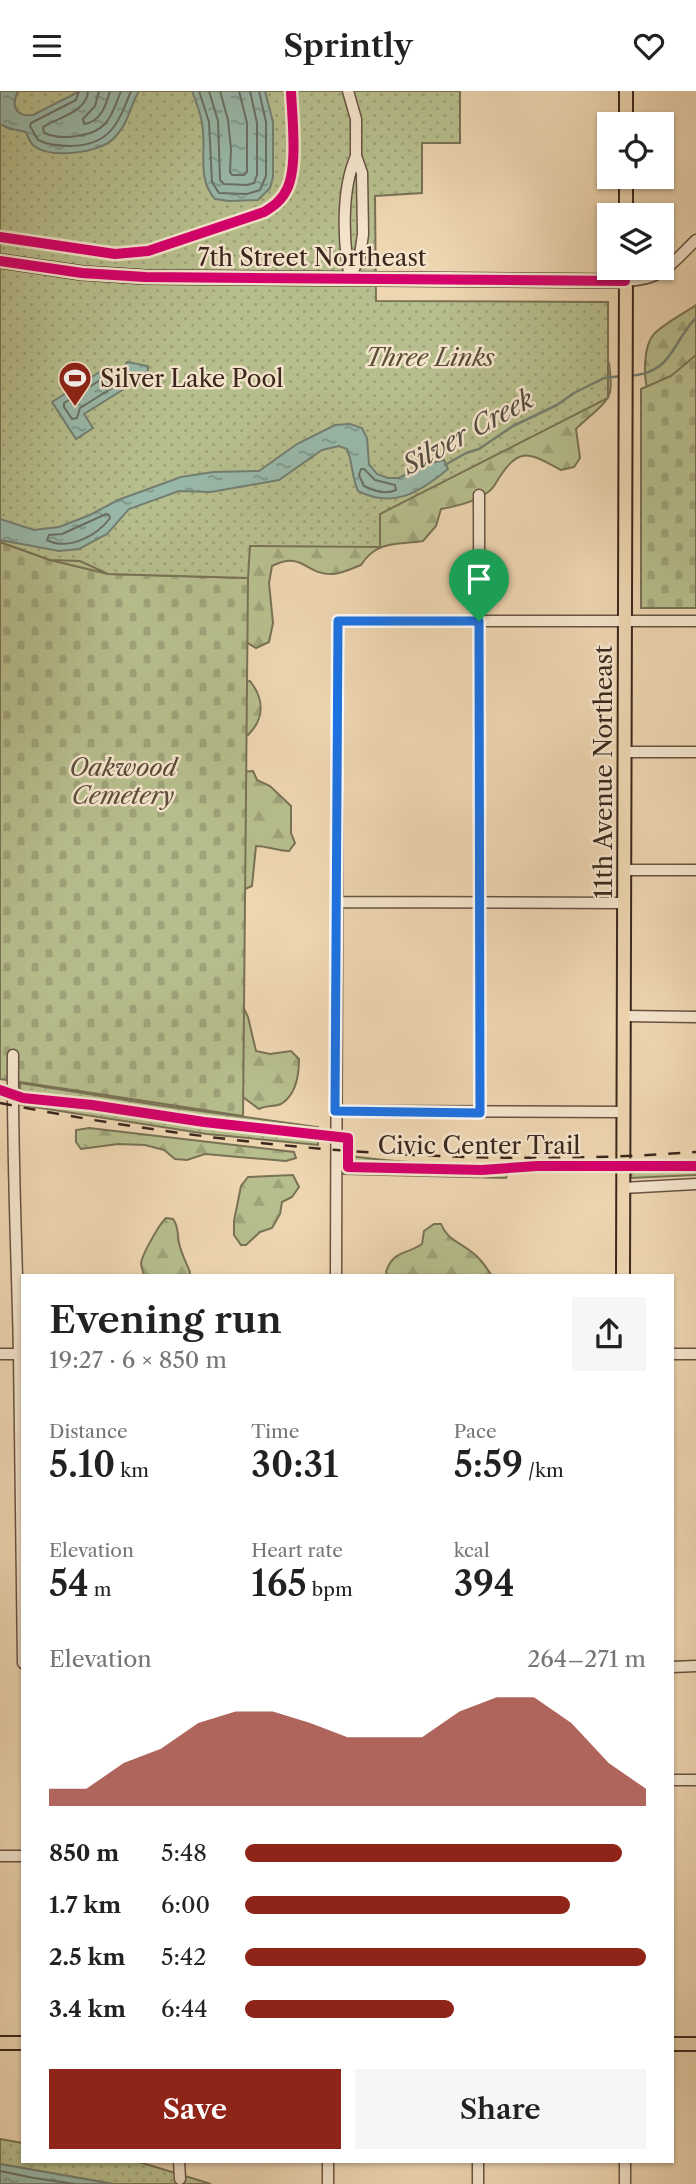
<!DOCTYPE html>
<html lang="en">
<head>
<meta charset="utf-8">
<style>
  :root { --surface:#fff; --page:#f6f6f6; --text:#222; --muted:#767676; --accent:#8f2418 }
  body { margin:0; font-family:"Libre Caslon Text",serif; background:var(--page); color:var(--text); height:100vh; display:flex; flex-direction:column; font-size:26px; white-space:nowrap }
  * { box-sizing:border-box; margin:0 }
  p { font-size:23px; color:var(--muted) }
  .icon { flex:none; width:38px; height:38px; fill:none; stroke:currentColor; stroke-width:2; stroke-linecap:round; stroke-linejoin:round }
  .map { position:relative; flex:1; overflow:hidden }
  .sheet { position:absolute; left:21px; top:1183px; width:653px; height:889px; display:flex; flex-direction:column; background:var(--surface); border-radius:0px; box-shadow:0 2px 5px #0004 }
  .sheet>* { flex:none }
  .tools { position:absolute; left:597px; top:21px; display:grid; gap:14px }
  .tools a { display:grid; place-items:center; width:77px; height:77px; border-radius:0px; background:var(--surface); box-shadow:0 2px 5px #0004; font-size:35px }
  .pin { position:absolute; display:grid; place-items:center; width:60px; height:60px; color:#fff; margin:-72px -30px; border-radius:50% 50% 50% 0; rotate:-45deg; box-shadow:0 0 7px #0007 }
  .pin .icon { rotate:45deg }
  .round { display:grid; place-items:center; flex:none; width:74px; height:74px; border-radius:0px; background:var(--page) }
  .head { display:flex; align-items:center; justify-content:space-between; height:119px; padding:0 28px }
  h1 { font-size:38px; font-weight:600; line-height:52px }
  .figures { display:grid; grid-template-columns:repeat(3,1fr); gap:10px; height:119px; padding:7px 28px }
  .figures div { display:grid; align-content:center }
  .figures b { font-size:35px; font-weight:600 }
  .figures small { font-size:19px; font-weight:400 }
  .figures p { font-size:19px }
  .chart { height:196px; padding:14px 28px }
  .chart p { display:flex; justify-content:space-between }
  .chart svg { width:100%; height:126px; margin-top:7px; fill:var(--accent); opacity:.7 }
  .primary-button { display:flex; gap:14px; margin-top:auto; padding:14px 28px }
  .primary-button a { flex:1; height:80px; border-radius:0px; background:var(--accent); color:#fff; font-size:28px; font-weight:600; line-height:80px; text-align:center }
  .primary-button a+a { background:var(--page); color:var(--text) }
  ul { padding:0 28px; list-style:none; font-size:23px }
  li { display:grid; grid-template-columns:112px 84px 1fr; align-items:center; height:52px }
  li i { height:18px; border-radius:9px; background:var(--accent) }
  header { display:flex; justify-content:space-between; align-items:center; height:91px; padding:0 28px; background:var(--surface); font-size:32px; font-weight:600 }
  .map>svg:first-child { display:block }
  .forest { fill:url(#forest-firs); stroke:#797255; stroke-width:2 }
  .cemetery { fill:url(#cemetery-stones); stroke:#797255; stroke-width:2 }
  .park { fill:url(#park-dots); stroke:#797255; stroke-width:2 }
  .water { fill:url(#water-ripples); stroke:#737f72; stroke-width:2 }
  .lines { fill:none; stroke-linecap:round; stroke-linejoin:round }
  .shore { stroke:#6a7064; stroke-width:2 }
  .stream { stroke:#737f72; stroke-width:2.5 }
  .minor-casing { stroke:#685342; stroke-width:13 }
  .major-casing { stroke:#3b271d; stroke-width:16 }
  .minor { stroke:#f4e4cc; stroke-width:10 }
  .major { stroke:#eed6b1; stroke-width:12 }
  .rail { stroke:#3b271d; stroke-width:2.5; stroke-dasharray:12 12; stroke-linecap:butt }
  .cycleway-casing { stroke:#f4e4cc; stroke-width:15 }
  .cycleway { stroke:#d6006c; stroke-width:10 }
  .route-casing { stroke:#fff; stroke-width:14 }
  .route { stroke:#1a73e8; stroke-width:9 }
  .labels { text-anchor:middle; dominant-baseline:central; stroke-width:5; stroke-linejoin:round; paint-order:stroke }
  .street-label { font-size:24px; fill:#3b271d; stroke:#f4e4cc }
  .park-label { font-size:24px; font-style:italic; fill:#5a4d39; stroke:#f4e4cc }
  .poi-label { font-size:24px; fill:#3b271d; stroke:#f4e4cc; text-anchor:start }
  .water-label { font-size:26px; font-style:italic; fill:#524c40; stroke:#f4e4cc }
</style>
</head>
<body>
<header><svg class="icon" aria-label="menu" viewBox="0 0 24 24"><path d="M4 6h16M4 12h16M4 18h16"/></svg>Sprintly<svg class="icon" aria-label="heart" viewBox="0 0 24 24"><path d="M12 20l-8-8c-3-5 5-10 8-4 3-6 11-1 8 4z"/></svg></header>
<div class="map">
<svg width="696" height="2093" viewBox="0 0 696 2093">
  <defs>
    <pattern id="forest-firs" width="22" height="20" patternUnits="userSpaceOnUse" patternTransform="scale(1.75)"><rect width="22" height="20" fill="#b7be8d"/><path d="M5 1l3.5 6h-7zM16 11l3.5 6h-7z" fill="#9ea379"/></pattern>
    <pattern id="cemetery-stones" width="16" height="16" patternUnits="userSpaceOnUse" patternTransform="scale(1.75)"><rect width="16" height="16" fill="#b7be8d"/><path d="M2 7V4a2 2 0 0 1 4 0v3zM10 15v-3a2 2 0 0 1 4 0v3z" fill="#9ea379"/></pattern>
    <pattern id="park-dots" width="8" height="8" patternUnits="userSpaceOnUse" patternTransform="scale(1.75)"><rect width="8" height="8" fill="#b7be8d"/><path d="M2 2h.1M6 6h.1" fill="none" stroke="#9ea379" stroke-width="1.8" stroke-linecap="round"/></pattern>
    <pattern id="water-ripples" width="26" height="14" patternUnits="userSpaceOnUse" patternTransform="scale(1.75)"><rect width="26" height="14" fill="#99b9aa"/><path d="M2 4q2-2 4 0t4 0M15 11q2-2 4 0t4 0" fill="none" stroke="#7e968a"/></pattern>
  </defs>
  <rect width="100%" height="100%" fill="#eed6b1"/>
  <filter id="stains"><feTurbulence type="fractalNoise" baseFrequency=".00286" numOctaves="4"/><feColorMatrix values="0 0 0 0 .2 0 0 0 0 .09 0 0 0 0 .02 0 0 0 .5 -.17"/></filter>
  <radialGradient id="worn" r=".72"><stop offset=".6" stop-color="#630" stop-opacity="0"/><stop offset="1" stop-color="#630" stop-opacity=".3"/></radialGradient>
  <path class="forest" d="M 696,214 L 696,288 L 649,303 C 643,288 643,255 654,243 C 665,232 683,223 696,214 Z
    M 603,268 L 609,272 C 610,281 612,292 610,301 C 608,313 585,328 576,338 L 580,367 L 574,376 L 561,379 C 534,365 521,353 501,384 C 497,389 494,398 488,401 C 475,411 457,415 441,418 L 436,435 L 423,450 C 397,454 377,449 361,474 C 353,477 343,482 334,483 C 305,485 304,459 272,475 L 269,492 L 273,532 L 269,551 L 256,557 L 244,550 L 0,479 L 0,435 Z
    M 250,590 C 264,608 265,627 248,644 L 234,644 L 238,592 Z
    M 253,680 L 257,689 L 270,695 L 291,715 L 291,742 L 295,752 L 289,760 C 277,760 268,755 256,755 L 252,795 L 245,798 L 241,681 Z
    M 237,903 L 248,926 L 256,960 L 270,963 L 291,960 L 299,968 C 299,984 296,1004 281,1013 C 274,1016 266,1014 259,1018 L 232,998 Z
    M 89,1037 L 294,1061 L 296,1067 L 286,1070 L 205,1063 L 187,1069 L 175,1068 L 164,1059 L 145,1054 L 118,1053 L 81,1058 L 76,1051 L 76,1039 Z
    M 293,1084 L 299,1096 L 292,1106 L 282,1111 L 280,1123 L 272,1137 L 260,1141 L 246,1154 L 241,1154 L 234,1144 L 234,1130 L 241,1095 L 248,1086 Z
    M 166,1127 L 173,1128 C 179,1136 177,1142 179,1152 C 181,1162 186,1171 190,1181 L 189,1185 L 144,1185 C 144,1184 141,1174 141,1173 C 141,1165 160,1132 166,1127 Z
    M 434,1133 L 441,1133 C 447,1148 457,1150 469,1159 C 479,1165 486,1176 492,1185 L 388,1185 L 386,1181 C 393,1159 406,1164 422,1153 L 424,1140 Z"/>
  <path class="cemetery" d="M 696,264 L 696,517 L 641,517 L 641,298 L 671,285 Z
    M 0,451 L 50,469 L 108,483 L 248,487 L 243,1025 L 0,988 Z"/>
  <path class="park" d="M 0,0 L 460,0 L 460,52 L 422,52 L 422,102 L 375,105 L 376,210 L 608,211 L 608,307 L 380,423 L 380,456 L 250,455 L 248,487 L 108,483 L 80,470 L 50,469 L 0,451 Z
    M 20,992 L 164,1015 L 318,1036 L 318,1054 L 207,1043 L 21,1014 Z
    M 343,1064 C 430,1077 520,1073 607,1072 L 607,1079 L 508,1081 L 506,1087 L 343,1083 Z
    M 696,1069 L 696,1084 L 631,1087 L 632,1071 Z
    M 0,2048 L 23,2052 L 23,2070 L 136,2070 L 211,2093 L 113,2093 L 0,2073 Z"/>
  <path class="water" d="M 0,0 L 18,0 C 11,15 15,26 33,24 L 80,0 L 139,0 C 129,17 129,33 113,48 C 99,62 51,68 34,55 C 30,52 28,46 26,41 L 8,37 L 0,33 Z
    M 192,0 L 265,0 L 273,31 L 273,86 L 270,97 L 258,109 L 229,110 L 215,108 C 196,87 207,59 202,32 C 200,21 196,10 192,0 Z
    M 127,271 L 148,275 C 149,283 144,289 138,294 L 135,293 L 124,277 Z
    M 109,275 L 124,298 L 84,323 L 93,337 L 76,348 L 52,311 Z
    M 350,333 L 362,337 L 367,347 L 369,373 L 377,383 L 388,387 L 399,387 L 423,374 L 444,369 L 448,378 C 420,401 394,418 358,400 C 351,384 353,372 347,358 L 339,355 L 322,359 L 279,389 L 211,401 L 179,400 L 129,418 L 107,443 L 79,458 L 59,460 L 0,449 L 0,428 L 34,439 L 59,436 L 90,424 L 118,409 L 181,386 L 213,381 L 259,380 L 297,353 L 335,334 Z
    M 0,2073 L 113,2093 L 0,2093 Z"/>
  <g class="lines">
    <path class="shore" d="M 79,0 L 76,9 L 31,32 L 30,35 L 38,49 C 48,54 60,55 71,55 C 111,54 118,32 131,0
      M 88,0 C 87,21 59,26 43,36 L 44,42 C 54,46 66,47 77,45 C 108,41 111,26 121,0
      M 99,0 L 95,15 L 83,28 L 84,33 C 101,31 106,14 110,0
      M 199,0 L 209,31 L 212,91 L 219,102 L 247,103 L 260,99 L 266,85 L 266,31 L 259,0
      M 209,0 L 218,30 L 220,89 L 224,93 L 247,94 L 254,92 L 257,84 L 257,32 L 250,0
      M 220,0 L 228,29 L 231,58 L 230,81 L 232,84 L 244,84 L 247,81 L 247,32 L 239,0
      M 105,286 L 108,287 L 112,294 L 112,297 L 80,317 L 77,327 L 72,328 L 64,316 L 64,312 Z
      M 361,378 L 364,378 L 375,389 L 395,394 L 396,399 C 386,404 374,400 364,395 L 359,384 Z
      M 106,423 L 109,424 L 110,427 C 97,445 68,460 47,449 L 49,444 L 62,443 Z
      M 0,2080 L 34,2087 L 75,2093"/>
    <path class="stream" d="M 628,285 C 673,283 671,252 696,227
      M 445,374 L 466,362 L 479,358 L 513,335 L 557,314 L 574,302 L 604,287 L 622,285"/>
    <defs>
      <path id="minor" d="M 348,0 L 356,28 L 356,65 L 362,82 L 363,143 L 360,164 L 350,187
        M 350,187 C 343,151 341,99 356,65
        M 625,190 C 663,189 671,173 696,149
        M 479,404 L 480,1022
        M 624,661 L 696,661
        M 625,779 L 696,779
        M 337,811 L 625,812
        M 625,925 L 696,926
        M 13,964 C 12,1063 17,1163 19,1263 C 20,1366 21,1469 23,1572
        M 335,1020 L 623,1021
        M 623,1097 L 696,1093
        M 336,1185 L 338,530 L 696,530
        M 0,1263 L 23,1263
        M 672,1263 L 696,1263
        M 672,1576 L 696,1575
        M 672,1689 L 696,1689
        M 0,1765 L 23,1765
        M 179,2070 L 180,2088
        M 328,2070 L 328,2093
        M 478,2093 L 478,2070
        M 625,2093 L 625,2070"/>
      <path id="major" d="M 626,33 L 626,0
        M 626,86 L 626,124
        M 0,170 L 82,182 L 145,186 L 625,190
        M 623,1185 L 626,177
        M 0,1952 L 23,1952
        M 672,1953 L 696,1953"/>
    </defs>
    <use href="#minor" class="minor-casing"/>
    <use href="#major" class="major-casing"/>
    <use href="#minor" class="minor"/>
    <use href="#major" class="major"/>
    <path class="rail" d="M 0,1012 C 229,1057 463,1078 696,1061"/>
    <defs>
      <path id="cycleway" d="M 0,146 L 115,163 L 148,160 L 264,121 C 274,115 282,109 287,98 C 298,76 292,25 291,0
        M 0,170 L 82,182 L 145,186 L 625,190
        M 0,999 L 23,1007 L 92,1014 L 204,1031 L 348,1047 L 348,1076 L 482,1079 L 537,1075 L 696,1075"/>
    </defs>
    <use href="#cycleway" class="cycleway-casing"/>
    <use href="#cycleway" class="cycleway"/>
  </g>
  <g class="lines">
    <defs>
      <path id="route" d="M 338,530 L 479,530 L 480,1022 L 335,1020 Z"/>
    </defs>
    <use href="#route" class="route-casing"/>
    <use href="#route" class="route"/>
  </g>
  <defs>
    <symbol id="stadium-pin" viewBox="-11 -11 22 30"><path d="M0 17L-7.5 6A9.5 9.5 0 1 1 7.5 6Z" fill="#8f2418" stroke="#f4e4cc"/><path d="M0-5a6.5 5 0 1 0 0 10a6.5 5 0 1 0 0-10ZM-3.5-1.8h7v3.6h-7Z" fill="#fff"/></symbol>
  </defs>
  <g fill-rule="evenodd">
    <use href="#stadium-pin" x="56" y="268" width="38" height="52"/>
  </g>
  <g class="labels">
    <g class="street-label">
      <text x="312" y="166">7th Street Northeast</text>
      <text transform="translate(603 681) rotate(-90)">11th Avenue Northeast</text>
      <text x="479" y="1054">Civic Center Trail</text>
    </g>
    <g class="park-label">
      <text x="430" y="266">Three Links</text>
      <text x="123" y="676">Oakwood<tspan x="123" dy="28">Cemetery</tspan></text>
    </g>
    <g class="poi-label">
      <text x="100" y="287">Silver Lake Pool</text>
    </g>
    <g class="water-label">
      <text transform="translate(468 341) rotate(-29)">Silver Creek</text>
    </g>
  </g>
  <rect width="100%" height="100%" filter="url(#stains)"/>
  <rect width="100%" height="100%" fill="url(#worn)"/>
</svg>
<div class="tools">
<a><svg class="icon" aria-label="locate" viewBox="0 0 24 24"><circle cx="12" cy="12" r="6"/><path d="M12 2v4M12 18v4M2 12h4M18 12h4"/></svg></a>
<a><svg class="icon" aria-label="layers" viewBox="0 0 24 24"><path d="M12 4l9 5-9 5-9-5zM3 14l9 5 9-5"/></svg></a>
</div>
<div class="pin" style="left:479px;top:530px;background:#1e9e55"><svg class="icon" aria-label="arrive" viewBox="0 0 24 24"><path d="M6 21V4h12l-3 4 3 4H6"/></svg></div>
<section class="sheet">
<div class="head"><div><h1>Evening run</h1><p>19:27 · 6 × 850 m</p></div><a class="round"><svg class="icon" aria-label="share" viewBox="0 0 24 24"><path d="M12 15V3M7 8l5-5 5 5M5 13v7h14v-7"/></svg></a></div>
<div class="figures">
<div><p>Distance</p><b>5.10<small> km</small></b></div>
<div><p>Time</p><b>30:31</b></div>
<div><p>Pace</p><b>5:59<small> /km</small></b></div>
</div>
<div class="figures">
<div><p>Elevation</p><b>54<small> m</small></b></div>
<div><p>Heart rate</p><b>165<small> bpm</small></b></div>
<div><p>kcal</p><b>394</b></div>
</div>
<div class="chart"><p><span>Elevation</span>264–271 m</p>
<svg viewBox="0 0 160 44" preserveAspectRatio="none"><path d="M0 44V38L10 38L20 29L30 24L40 15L50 11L60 11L70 15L80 20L90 20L100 20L110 11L120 6L130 6L140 15L150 29L160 38V44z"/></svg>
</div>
<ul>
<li><b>850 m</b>5:48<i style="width:94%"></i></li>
<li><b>1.7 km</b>6:00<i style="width:81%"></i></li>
<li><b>2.5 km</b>5:42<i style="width:100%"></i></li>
<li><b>3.4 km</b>6:44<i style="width:52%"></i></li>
</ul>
<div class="primary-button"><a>Save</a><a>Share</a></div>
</section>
</div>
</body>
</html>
